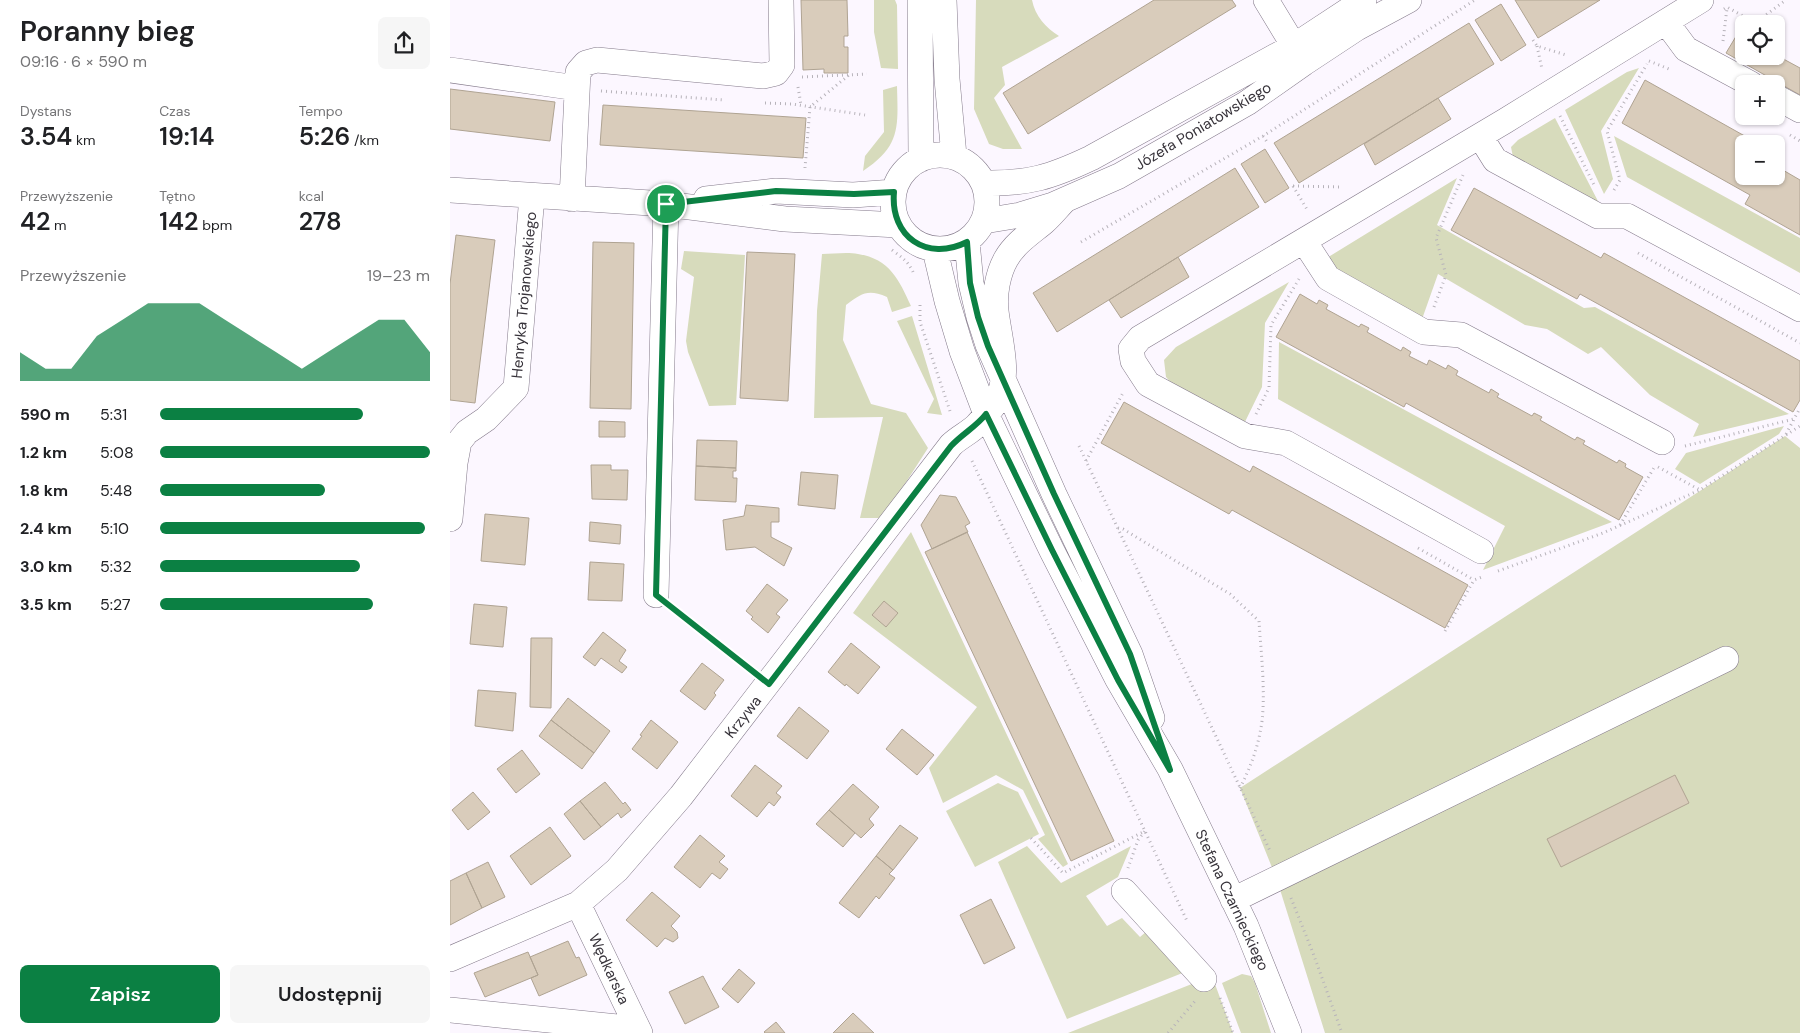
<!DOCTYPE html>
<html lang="pl">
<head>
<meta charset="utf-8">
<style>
  :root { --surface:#fff; --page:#f6f6f6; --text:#202124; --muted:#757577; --accent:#0b8043 }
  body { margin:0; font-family:"DM Sans",sans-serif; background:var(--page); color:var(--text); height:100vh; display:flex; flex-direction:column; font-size:19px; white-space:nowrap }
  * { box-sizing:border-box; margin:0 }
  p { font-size:16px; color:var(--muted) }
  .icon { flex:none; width:28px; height:28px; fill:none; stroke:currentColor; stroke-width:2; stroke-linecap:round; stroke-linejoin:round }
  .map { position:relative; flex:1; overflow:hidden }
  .drawer { display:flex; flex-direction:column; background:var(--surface); width:450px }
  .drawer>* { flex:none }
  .tools { position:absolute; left:1285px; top:15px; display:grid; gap:10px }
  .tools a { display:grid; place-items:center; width:50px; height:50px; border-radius:8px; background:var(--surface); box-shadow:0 1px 4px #0004; font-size:25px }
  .pin { position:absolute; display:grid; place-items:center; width:42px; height:42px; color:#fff; margin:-21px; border:2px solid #fff; border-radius:50%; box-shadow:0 1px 5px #0007 }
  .round { display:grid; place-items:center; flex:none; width:52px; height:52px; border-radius:8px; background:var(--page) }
  .summary { display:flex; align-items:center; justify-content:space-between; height:85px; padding:0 20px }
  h1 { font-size:28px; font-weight:600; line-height:38px }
  .figures { display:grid; grid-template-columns:repeat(3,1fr); gap:8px; height:85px; padding:5px 20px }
  .figures div { display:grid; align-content:center }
  .figures b { font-size:25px; font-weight:600 }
  .figures small { font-size:14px; font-weight:400 }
  .figures p { font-size:14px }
  .chart { height:140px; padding:10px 20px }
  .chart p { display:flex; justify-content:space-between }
  .chart svg { width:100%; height:90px; margin-top:5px; fill:var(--accent); opacity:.7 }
  .cta { display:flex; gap:10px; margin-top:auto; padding:10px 20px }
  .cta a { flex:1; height:58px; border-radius:8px; background:var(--accent); color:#fff; font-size:20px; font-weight:600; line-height:58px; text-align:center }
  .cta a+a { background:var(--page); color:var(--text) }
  ul { padding:0 20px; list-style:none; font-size:16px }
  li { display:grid; grid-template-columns:80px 60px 1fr; align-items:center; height:38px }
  li i { height:12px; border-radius:6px; background:var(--accent) }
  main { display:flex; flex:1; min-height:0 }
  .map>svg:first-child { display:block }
  .green { fill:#d7dbbc }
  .building { fill:#d9ccbb; stroke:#afa392 }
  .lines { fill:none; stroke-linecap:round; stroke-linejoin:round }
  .minor-casing { stroke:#847a8b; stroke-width:26 }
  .path { stroke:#b7b3ba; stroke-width:3; stroke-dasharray:1 4; stroke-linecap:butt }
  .minor { stroke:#fff; stroke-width:25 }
  .route-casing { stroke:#fff; stroke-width:10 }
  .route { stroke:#0b8043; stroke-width:6 }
  .labels { text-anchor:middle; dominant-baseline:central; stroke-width:4.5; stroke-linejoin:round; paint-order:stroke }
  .street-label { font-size:15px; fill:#37333a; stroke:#fff }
</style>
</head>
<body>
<main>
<section class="drawer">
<div class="summary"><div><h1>Poranny bieg</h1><p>09:16 · 6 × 590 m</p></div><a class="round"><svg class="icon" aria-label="share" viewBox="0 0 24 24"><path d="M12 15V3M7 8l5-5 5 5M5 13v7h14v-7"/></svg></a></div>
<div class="figures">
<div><p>Dystans</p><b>3.54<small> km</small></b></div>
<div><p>Czas</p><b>19:14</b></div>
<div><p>Tempo</p><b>5:26<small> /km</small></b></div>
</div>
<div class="figures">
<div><p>Przewyższenie</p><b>42<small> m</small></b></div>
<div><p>Tętno</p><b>142<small> bpm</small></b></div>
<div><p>kcal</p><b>278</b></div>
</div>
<div class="chart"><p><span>Przewyższenie</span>19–23 m</p>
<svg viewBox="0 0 160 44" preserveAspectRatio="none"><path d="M0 44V30L10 38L20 38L30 22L40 14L50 6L60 6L70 6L80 14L90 22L100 30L110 38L120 30L130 22L140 14L150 14L160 30V44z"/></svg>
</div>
<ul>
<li><b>590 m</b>5:31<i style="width:75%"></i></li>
<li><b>1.2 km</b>5:08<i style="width:100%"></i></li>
<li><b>1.8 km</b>5:48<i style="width:61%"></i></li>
<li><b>2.4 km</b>5:10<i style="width:98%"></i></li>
<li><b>3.0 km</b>5:32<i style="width:74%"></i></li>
<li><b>3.5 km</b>5:27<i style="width:79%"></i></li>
</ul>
<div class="cta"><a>Zapisz</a><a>Udostępnij</a></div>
</section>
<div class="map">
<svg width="1350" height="1033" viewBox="0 0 1350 1033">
  <rect width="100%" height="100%" fill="#fcf7ff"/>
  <path class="green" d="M 424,0 L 445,0 L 447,5 L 448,69 L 431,68 L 424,32 Z
    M 526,0 L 582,0 C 585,16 596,28 609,36 L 552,67 L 555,85 L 544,98 L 572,149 L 553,149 L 539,144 L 524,109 Z
    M 1189,68 L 1151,131 L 1163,179 L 1154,194 L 1115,110 L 1177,72 Z
    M 447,86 C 448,127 451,146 413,171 L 415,156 L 434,132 L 433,90 Z
    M 1105,118 L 1150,205 L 1063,157 L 1061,147 L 1068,140 Z
    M 1164,136 L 1350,238 L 1350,273 L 1177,177 Z
    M 1007,178 L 987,225 L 1134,308 L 1145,307 L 1339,414 L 1243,437 L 1249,424 L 1200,395 L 1151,347 L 1138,354 L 1097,329 L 1075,325 L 988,274 L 971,322 L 880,272 L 877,262 L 880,256 Z
    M 234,251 L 295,255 L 286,405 L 259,406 L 238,352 L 236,341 L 244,277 L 231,269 Z
    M 372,254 C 383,254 397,252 408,254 C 440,259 449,280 461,306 L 442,312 L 437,297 C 418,289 412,293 396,305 L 393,340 L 421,404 L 456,413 L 478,448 L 433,518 L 410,518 L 433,417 L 364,418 L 367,311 Z
    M 839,282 L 815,323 L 812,387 L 792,428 L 729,392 L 716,377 L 714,360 L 726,347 Z
    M 462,316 L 492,415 L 477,413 L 484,399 L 447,321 Z
    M 829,342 L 1162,522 L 1033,570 L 1055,526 L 828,399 Z
    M 1334,426 L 1329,434 L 1250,484 L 1225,469 L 1236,453 Z
    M 1335,436 L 1350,448 L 1350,1033 L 875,1033 L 827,880 L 790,788 Z
    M 461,532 L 618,864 L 613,867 L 588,839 L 595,835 L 573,790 L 546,775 L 493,803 L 479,768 L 527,707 L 403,613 Z
    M 548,783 L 568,792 L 589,834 L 525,867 L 496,811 Z
    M 577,846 L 611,883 L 681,846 L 668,877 L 636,896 L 657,926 L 672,918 L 690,937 L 697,931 L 735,972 L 617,1019 L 548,862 Z
    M 792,974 L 801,976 L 805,983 L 821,1033 L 791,1033 L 772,983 Z
    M 762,976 L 783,1033 L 618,1033 Z"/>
  <path class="building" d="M 351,0 L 397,0 L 398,36 L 394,36 L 394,47 L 398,47 L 398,73 L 374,73 L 374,69 L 353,70 Z
    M 704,0 L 782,0 L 786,6 L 578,134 L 553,93 Z
    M 1065,0 L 1150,0 L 1088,38 Z
    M 1051,4 L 1076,45 L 1051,61 L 1025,20 Z
    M 1019,23 L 1044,64 L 849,183 L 824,143 Z
    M 1288,33 L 1294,36 L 1294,56 L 1326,56 L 1326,55 L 1350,68 L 1350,95 L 1276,53 Z
    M 1195,80 L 1309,144 L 1294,144 L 1294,176 L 1326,176 L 1326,166 L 1350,180 L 1350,235 L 1295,204 L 1300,195 L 1172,123 Z
    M 0,89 L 105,102 L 100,141 L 0,129 Z
    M 988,98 L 1001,119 L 925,165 L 914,144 Z
    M 153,105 L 356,118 L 353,158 L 150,145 Z
    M 815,149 L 839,188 L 815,203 L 791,164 Z
    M 785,168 L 809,207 L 607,332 L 583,293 Z
    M 1024,188 L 1151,258 L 1154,253 L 1350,361 L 1350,400 L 1343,412 L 1130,294 L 1127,299 L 1001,230 Z
    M 6,235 L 45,240 L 25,403 L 0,400 L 0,284 Z
    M 143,242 L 184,243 L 181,409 L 140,408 Z
    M 297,252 L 345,254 L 338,401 L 290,398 Z
    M 728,257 L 739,277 L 671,318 L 659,300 Z
    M 850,294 L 867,304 L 869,300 L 878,305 L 876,309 L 909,327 L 911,324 L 919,328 L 917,332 L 951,351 L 953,347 L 961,352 L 959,356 L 977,365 L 979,360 L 996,369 L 998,365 L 1008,371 L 1006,375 L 1039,393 L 1041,389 L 1049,394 L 1047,397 L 1082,416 L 1084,413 L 1092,417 L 1090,420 L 1125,440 L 1127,437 L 1135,441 L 1133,444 L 1167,463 L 1169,460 L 1176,464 L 1175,467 L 1193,477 L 1169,520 L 956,403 L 954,407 L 826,337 Z
    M 674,402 L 800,472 L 803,466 L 1018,585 L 995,628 L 782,510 L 779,514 L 651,443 Z
    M 149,421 L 175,422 L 175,437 L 149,437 Z
    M 247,440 L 287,441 L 286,468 L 246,466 Z
    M 141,465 L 161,465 L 161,470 L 178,470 L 177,500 L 142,499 Z
    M 246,466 L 286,468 L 286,471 L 283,471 L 283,478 L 287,478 L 286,502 L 245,500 Z
    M 351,472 L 388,475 L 385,509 L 348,505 Z
    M 490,495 L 506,497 L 520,523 L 515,526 L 518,532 L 482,549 L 471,525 Z
    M 296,505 L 329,508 L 329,522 L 321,522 L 321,537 L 342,548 L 334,566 L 305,547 L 276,550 L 273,520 L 294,516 Z
    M 35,514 L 79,518 L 75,565 L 31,561 Z
    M 140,522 L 171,525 L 170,544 L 139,541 Z
    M 517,532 L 664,841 L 621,861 L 475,552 Z
    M 140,562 L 174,564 L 172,601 L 138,600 Z
    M 317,584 L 338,600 L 326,614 L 330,617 L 318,633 L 301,619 L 303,617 L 296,611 Z
    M 434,601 L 448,613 L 436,627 L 422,615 Z
    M 24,604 L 57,607 L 53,647 L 20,644 Z
    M 153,632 L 176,650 L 169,661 L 177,667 L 172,673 L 151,658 L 145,666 L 133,657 Z
    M 81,638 L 102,638 L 101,708 L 80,707 Z
    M 401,643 L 430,667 L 408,694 L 396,684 L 395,686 L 378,672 Z
    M 252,663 L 274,680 L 264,693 L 266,695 L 255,710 L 230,691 Z
    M 28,690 L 66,693 L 63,731 L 25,726 Z
    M 118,698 L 160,731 L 144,753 L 101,720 Z
    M 349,707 L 379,731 L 357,759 L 327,736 Z
    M 101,720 L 144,753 L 132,769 L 89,736 Z
    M 201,720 L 228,742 L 207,769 L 182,749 L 192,736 L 190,735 Z
    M 452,729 L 484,755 L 467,775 L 436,749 Z
    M 72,750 L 90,774 L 66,793 L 47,769 Z
    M 305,765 L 332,786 L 326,793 L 331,797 L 324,806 L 319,802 L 307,817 L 281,796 Z
    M 1225,775 L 1239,803 L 1111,867 L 1097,839 Z
    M 155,782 L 173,804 L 175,802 L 181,810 L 171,818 L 168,813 L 151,827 L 130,801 Z
    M 403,784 L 429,807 L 419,819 L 424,825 L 411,838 L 379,810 Z
    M 23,792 L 40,812 L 18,830 L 2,810 Z
    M 130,801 L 151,827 L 134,840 L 114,814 Z
    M 379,810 L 405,833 L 393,847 L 366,824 Z
    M 450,825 L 468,838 L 443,870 L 426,856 Z
    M 100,827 L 121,856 L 81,885 L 60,856 Z
    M 250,835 L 275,856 L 269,862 L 278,869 L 270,879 L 262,873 L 250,888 L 224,867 Z
    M 426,856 L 443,870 L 439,874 L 445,878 L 429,899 L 426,896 L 409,918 L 389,903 Z
    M 38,862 L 55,897 L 32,908 L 16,873 Z
    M 16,873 L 32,908 L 0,925 L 0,881 Z
    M 202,892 L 230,916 L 221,926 L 227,932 L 228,938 L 223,942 L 215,938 L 207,947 L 176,920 Z
    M 541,899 L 565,948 L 534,964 L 510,915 Z
    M 118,941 L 126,958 L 129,957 L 137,975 L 89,996 L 81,978 L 88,975 L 80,957 Z
    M 78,952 L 88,975 L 35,997 L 24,973 Z
    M 289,969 L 305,983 L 288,1003 L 272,989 Z
    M 253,976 L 269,1007 L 235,1024 L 219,992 Z
    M 403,1013 L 424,1033 L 383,1033 Z
    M 326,1022 L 335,1033 L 315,1033 L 314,1032 Z"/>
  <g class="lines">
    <defs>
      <path id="minor" d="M 470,0 L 471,159
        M 494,0 L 497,79 L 504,156
        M 816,0 L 853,61
        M 1216,22 L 1236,49 L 1301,84
        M 0,70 L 127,88
        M 1326,97 L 1350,110
        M 1030,136 L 1045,160 L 1148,216 L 1177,216 L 1350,309
        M443 202a47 47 0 1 1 94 0a47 47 0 1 1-94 0Z
        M 534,183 C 578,184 601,177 641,158 L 844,46 L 914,0
        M 0,190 L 216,204 L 335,219 L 448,225
        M 122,199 L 128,72 L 136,63 L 147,60 L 313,76 L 326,73 L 332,65 L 331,0
        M 256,199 L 326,191 L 403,195 L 444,192
        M 534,221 L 570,215 L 603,205 L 669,176 L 797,103 L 854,63 L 907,28 L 959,0
        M 854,241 L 878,278 L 974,332 L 1011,335 L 1212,442
        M 517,242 L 521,283 L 529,317 L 538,345 L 604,494 L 680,654 L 702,718
        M 485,250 L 497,301 L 512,351 L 536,414 L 602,551 L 668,680 L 720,769 L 796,926 L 839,1033
        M 0,519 L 5,463 L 9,442 L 17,432 L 36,419 L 66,388 L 82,196
        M 1031,551 L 836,443 L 795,436 L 698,384 L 683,361 L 681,349 L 690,338 L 1055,121 L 1251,0
        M 206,595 L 216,204
        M 674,891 L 754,979
        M 783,900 L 1276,659
        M 128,904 L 190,1033
        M 0,959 L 128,904 L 167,870 L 231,796 L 501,445 C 509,437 521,432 528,424 C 534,418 542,408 547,400 C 561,375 549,338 546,311 C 544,294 548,273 556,259 C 565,243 581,233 594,222 C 602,215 608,207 615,200
        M 0,1010 L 187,1029"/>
    </defs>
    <use href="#minor" class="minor-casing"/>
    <path class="path" d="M 1274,9 L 1277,7 L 1305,23 L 1336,0
      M 1083,40 L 1087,46 L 1116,55
      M 1273,41 L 1277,8
      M 1087,46 L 1092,69
      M 1199,61 L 1219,69
      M 352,77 L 417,74
      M 348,87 L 351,105
      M 151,91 L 274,100
      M 315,103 L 342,104 L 415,115
      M 1110,116 L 1144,185
      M 1306,116 L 1312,120
      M 1340,135 L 1350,141
      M 813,136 L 817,142
      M 355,168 L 360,107 L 399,75
      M 843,186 L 892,187
      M 843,186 L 858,211
      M 1164,190 L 1170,180 L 1157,131 L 1197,64
      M 631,242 L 813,136 L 1025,0
      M 442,250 C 451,257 458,261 463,272
      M 1188,253 L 1350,343
      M 470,305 L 470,322 L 501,414
      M 984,307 L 996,275 L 986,238 L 1013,175
      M 806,414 L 819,388 L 821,325 L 849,279
      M 1336,434 L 1350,408
      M 629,446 L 821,853
      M 1235,446 L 1344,419
      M 522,461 L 737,921
      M 636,461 L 674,391
      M 1208,467 L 1250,490
      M 1170,525 L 1205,466 L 1204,465
      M 668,528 L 673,529 L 780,594 L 809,621 C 811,654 817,701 810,733 C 806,753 799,770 790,788
      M 968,548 L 1024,580
      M 1048,571 L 1153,533 L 1250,490 L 1350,426
      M 225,610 L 298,668
      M 995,631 L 1024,580 L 1032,577
      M 581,838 L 613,873 L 695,831 L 688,840 L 678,868
      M 841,898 L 863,953 L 892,1033
      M 770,998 L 783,1033
      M 718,1033 L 745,1001"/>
    <use href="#minor" class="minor"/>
  </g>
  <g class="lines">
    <defs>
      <path id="route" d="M 326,191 L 404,194 L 444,192 C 440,237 477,262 517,242 L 520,283 L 528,317 L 538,346 L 604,494 L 680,654 L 720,770 L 668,680 L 602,550 L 536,414 C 526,427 513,433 501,446 L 319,684 L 206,595 L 216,204 Z"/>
    </defs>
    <use href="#route" class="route-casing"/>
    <use href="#route" class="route"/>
  </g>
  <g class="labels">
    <g class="street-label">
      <text transform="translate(753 126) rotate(-31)">Józefa Poniatowskiego</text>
      <text transform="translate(74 295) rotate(-85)">Henryka Trojanowskiego</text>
      <text transform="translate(293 717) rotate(-52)">Krzywa</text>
      <text transform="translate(782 900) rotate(65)">Stefana Czarnieckiego</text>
      <text transform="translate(159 969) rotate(65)">Wędkarska</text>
    </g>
  </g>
</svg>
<div class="tools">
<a><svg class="icon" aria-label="locate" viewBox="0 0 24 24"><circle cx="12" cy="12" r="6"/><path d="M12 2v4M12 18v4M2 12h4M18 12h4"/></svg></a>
<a>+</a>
<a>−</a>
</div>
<div class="pin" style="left:216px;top:204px;background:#1e9e55"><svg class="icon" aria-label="arrive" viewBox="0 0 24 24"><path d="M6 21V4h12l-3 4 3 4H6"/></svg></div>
</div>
</main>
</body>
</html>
